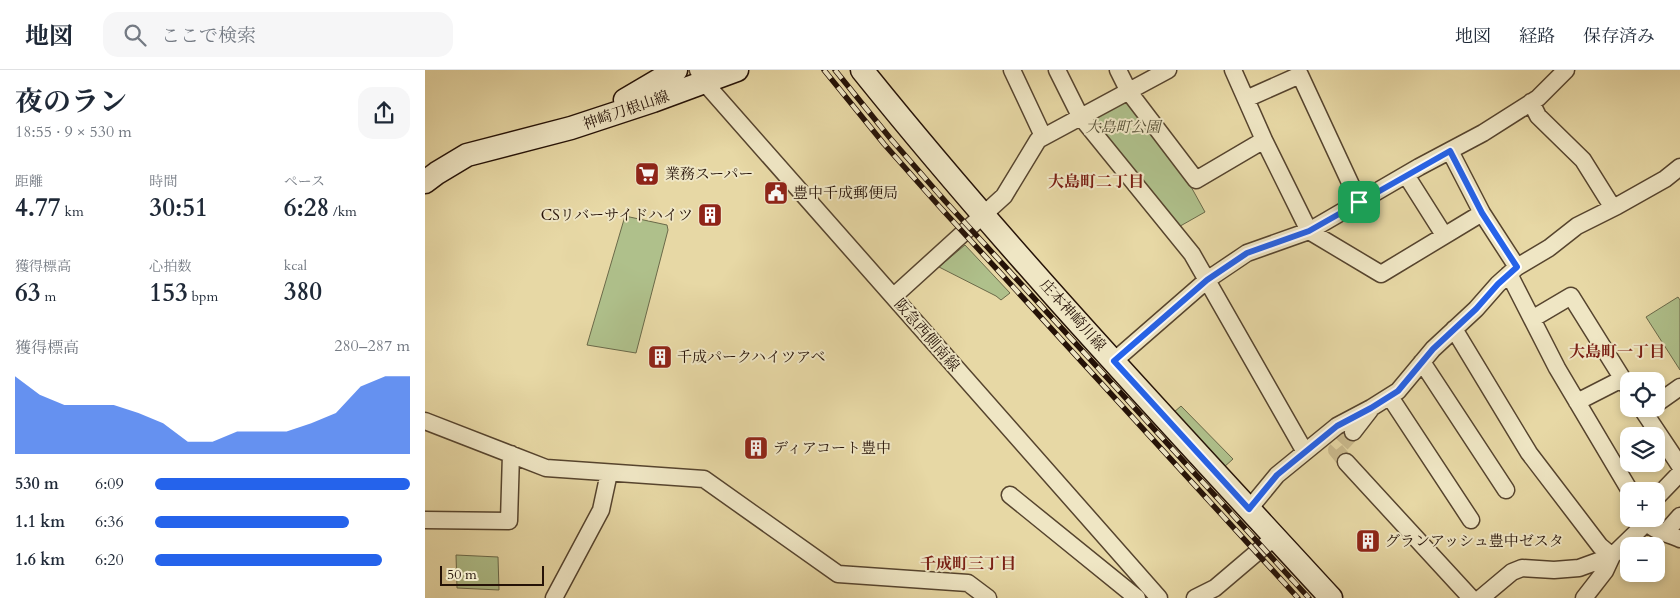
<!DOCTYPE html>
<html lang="ja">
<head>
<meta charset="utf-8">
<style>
  :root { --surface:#fff; --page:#f6f6f7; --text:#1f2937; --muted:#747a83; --line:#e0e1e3; --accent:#2563eb }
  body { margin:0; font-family:Cardo,"Noto Serif JP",serif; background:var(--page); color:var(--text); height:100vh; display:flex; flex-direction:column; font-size:19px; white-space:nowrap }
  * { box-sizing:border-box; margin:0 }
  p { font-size:16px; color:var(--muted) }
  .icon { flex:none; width:28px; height:28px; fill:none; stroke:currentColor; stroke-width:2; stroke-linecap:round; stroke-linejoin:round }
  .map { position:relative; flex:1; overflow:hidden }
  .side { display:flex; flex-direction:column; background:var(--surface); width:425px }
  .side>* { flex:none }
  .controls { position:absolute; left:1195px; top:302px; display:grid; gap:10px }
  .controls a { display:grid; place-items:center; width:45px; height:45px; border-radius:10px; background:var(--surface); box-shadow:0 2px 8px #0003; font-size:25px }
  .scale { position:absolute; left:15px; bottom:12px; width:104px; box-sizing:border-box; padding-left:5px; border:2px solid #251207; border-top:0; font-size:14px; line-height:18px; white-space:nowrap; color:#251207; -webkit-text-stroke:4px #efe6c4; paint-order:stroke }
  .pin { position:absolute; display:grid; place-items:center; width:42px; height:42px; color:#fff; margin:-21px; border-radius:10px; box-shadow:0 2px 8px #0006 }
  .round { display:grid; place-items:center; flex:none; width:52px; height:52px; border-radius:15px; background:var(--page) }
  .overview { display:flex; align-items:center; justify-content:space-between; height:85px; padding:0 15px }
  h1 { font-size:28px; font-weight:700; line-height:38px }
  .figures { display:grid; grid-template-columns:repeat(3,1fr); gap:8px; height:85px; padding:5px 15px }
  .figures div { display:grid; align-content:center }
  .figures b { font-size:25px; font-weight:700 }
  .figures small { font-size:14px; font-weight:400 }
  .figures p { font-size:14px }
  .chart { height:140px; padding:10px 15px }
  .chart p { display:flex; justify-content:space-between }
  .chart svg { width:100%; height:90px; margin-top:5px; fill:var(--accent); opacity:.7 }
  ul { padding:0 15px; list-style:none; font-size:16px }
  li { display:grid; grid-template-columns:80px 60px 1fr; align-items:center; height:38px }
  li i { height:12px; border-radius:6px; background:var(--accent) }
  header { display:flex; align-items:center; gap:30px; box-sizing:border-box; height:70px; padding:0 25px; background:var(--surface); border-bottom:1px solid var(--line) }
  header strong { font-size:24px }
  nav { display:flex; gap:28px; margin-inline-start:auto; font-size:18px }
  .search { width:350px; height:45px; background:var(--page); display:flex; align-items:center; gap:12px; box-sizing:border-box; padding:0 18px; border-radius:15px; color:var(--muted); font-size:19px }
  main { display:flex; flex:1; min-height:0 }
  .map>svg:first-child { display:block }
  .green { fill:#afc08b; stroke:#6a6949 }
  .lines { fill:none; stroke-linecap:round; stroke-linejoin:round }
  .street-tunnel { stroke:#caba8d; stroke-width:16; stroke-dasharray:16 8; stroke-linecap:butt }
  .street-casing { stroke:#56442e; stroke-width:19 }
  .secondary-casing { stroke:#251207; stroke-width:25 }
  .street { stroke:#efe6c4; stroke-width:16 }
  .secondary { stroke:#efe6c4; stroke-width:22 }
  .rail-casing { stroke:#251207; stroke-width:5.5 }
  .rail { stroke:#efe6c4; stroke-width:4; stroke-dasharray:11; stroke-linecap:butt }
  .route-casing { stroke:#fff; stroke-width:10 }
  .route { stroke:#2563eb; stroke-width:6 }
  .labels { text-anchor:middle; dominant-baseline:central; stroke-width:4; stroke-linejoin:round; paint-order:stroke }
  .street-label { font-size:15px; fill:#251207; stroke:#efe6c4 }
  .park-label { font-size:15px; font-style:italic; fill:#554f35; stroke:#efe6c4 }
  .poi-label { font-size:15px; fill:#251207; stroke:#efe6c4; text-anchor:start }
  .neighbourhood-label { font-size:16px; font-weight:bold; fill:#7a1f14; stroke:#efe6c4 }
</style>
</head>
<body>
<header>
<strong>地図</strong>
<div class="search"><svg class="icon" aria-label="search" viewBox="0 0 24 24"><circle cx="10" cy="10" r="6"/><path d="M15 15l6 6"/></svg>ここで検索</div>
<nav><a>地図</a><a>経路</a><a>保存済み</a></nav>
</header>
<main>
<section class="side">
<div class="overview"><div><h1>夜のラン</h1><p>18:55 · 9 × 530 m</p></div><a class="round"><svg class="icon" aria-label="share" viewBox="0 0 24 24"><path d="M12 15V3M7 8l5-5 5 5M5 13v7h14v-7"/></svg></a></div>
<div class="figures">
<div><p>距離</p><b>4.77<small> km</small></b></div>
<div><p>時間</p><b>30:51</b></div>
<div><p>ペース</p><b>6:28<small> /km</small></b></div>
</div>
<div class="figures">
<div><p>獲得標高</p><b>63<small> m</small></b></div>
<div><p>心拍数</p><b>153<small> bpm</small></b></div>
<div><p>kcal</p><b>380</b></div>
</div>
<div class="chart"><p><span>獲得標高</span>280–287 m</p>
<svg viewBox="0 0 160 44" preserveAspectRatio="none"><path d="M0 44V6L10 15L20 20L30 20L40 20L50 24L60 29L70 38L80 38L90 33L100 33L110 33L120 29L130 24L140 11L150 6L160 6V44z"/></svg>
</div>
<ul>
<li><b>530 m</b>6:09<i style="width:100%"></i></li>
<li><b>1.1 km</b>6:36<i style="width:76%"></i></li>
<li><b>1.6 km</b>6:20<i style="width:89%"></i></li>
</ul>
</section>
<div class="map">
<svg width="1255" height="528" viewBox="0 0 1255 528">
  <rect width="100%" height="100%" fill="#e7d8a5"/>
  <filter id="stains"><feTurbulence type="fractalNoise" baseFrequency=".004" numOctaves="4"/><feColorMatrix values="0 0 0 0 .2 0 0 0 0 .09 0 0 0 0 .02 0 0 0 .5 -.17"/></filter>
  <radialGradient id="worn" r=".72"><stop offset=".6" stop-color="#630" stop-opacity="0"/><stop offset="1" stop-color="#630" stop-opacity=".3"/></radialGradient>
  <path class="green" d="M 702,25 L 754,95 L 780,142 L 750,159 L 661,47 Z
    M 200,146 L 242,155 L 243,160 L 211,283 L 162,275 Z
    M 540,175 L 585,223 L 576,230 L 571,226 L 514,197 Z
    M 1253,227 L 1255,230 L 1255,300 L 1221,247 Z
    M 756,336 L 808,389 L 798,398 L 748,343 Z
    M 31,485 L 73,487 L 74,520 L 32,518 Z"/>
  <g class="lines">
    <path class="street-tunnel" d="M 921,392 L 911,380 L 928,362"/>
    <defs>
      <path id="street" d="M 273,0 L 279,12 L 734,528
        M 587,0 L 618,66
        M 632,0 L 655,46 L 767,184 L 880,382
        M 693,0 L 704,22 L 771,110 L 839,70
        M 808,0 L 839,70 L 884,161 L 956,204 L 1057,143
        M 821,29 L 875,5 L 934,132
        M 1106,32 L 1113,46 L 1158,90 L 1188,138
        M 1025,81 L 1057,143 L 1092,197
        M 981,105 L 1019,165
        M 1084,204 L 1132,298 L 1205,421
        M 469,226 L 579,126 L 613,70 L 743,0
        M 1107,249 L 1146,226 L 1204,319
        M 1029,259 L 1104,383 L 1175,476 L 1187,486
        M 689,291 L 782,210 L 822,183 L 884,161 L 994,97 L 1058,63 L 1113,28 L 1141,0
        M 997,292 L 1081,420
        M 965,327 L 1046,450
        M 1152,332 L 1197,309
        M 1231,334 L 1255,317
        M 1217,339 L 1255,396
        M 0,351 L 121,398 L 279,409 L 413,504 L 543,513 L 563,528
        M 928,362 L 945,340
        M 921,392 L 1046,528
        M 585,425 L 712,528
        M 1231,428 L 1255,403
        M 824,439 L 852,405 L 912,356 L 946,338 L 973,321 L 1008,279 L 1051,239 L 1073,214 L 1092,197 L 1124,178 L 1152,156 L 1192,136 L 1240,109 L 1255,97
        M 1219,449 C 1225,460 1244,464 1255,469
        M 0,450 L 84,451 L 86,384
        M 1240,463 L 1255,446
        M 129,528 L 176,440 L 184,403
        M 770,528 L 790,518 L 850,467
        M 1056,528 L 1087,502 L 1097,498 L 1129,500 L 1154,498 L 1187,486
        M 1159,528 L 1180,501 L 1187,486 L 1221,453"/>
      <path id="secondary" d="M 437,0 C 585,184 747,355 906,528
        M 200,30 L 251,0
        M 0,112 L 12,103 L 42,85 L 146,58 L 228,31 L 312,0"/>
    </defs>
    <use href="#street" class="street-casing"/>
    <use href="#secondary" class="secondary-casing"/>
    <use href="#street" class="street"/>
    <use href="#secondary" class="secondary"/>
    <defs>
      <path id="rail" d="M 399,0 L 459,74 L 514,136 L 873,528
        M 410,0 L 465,68 L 520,131 L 884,528"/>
    </defs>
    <use href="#rail" class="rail-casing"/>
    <use href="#rail" class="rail"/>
  </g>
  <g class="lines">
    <defs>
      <path id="route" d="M 1025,81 L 1057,143 L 1092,197 L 1073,214 L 1051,239 L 1008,279 L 973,321 L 946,338 L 912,356 L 852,405 L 824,439 L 689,291 L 782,210 L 822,183 L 884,161 Z"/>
    </defs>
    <use href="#route" class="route-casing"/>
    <use href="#route" class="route"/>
  </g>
  <defs>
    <symbol id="supermarket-square" viewBox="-11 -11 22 22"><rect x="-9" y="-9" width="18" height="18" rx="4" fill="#8f2418" stroke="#efe6c4"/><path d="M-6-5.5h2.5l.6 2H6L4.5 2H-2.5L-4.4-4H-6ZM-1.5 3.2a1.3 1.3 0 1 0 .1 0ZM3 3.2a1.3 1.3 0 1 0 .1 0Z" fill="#fff"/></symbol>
    <symbol id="civic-square" viewBox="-11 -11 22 22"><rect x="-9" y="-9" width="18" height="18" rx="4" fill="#8f2418" stroke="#efe6c4"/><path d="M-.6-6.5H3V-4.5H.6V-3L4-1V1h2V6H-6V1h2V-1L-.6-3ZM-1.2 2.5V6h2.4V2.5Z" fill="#fff"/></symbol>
    <symbol id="building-square" viewBox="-11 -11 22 22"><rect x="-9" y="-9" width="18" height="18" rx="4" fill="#8f2418" stroke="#efe6c4"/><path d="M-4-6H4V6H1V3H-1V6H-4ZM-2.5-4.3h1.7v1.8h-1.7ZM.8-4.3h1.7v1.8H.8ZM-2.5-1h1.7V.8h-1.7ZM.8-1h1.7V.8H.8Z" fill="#fff"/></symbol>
  </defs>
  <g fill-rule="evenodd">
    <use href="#supermarket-square" x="208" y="90" width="28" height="28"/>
    <use href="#civic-square" x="337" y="109" width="28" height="28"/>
    <use href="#building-square" x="271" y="131" width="28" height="28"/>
    <use href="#building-square" x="221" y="273" width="28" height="28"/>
    <use href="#building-square" x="317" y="364" width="28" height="28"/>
    <use href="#building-square" x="929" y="457" width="28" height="28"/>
  </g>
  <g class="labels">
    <g class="street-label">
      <text transform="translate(201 40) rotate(-19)">神崎刀根山線</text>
      <text transform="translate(648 245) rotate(48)">庄本神崎川線</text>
      <text transform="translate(502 265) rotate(49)">阪急西側南線</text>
    </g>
    <g class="park-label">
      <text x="698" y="57">大島町公園</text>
    </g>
    <g class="poi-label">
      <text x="240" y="104">業務スーパー</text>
      <text x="368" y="123">豊中千成郵便局</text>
      <text x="268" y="145" text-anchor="end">CSリバーサイドハイツ</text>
      <text x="252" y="287">千成パークハイツアベ</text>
      <text x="348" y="378">ディアコート豊中</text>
      <text x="960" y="471">グランアッシュ豊中ゼスタ</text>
    </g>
    <g class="neighbourhood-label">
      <text x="671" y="112">大島町二丁目</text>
      <text x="1192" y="282">大島町一丁目</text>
      <text x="543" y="494">千成町三丁目</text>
    </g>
  </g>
  <rect width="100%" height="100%" filter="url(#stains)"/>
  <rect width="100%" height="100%" fill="url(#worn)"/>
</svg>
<div class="controls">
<a><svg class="icon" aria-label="locate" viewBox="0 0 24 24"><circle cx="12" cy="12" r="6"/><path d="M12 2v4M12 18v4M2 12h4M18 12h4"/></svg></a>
<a><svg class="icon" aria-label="layers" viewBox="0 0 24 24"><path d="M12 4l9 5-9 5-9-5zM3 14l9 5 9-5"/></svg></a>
<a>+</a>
<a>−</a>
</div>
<div class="scale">50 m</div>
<div class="pin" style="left:934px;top:132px;background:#1e9e55"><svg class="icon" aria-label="arrive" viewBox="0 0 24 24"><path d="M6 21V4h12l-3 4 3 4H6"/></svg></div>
</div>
</main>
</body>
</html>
